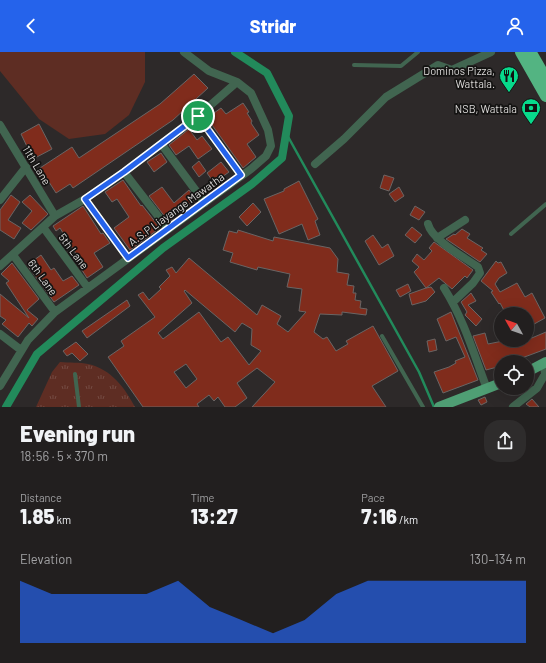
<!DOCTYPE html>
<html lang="en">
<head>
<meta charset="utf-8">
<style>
  :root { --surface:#221f1f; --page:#2e2c2c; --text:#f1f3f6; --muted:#a2a2a4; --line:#3f3d3d; --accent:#2563eb }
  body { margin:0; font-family:Barlow,sans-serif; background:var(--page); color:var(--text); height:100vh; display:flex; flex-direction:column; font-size:15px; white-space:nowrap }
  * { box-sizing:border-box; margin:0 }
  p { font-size:13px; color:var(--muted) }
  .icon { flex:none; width:22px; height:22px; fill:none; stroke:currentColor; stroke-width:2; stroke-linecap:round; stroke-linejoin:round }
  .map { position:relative; height:355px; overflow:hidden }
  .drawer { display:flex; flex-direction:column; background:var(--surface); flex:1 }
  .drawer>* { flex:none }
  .needle { width:26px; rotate:310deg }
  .fabs { position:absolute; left:494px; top:255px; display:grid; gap:8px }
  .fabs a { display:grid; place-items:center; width:40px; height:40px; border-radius:50%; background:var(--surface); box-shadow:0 4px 16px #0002,0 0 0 1px var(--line); font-size:20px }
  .pin { position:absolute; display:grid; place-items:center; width:34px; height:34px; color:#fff; margin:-17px; border:2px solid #fff; border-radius:50%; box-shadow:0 1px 4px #0007 }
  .round { display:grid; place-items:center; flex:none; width:42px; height:42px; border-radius:16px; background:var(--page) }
  .headline { display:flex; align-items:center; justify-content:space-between; height:68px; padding:0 20px }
  h1 { font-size:22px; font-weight:800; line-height:30px }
  .figures { display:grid; grid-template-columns:repeat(3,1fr); gap:6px; height:68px; padding:4px 20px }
  .figures div { display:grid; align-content:center }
  .figures b { font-size:20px; font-weight:800 }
  .figures small { font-size:11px; font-weight:400 }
  .figures p { font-size:11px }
  .chart { height:112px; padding:8px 20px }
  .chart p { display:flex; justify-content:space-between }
  .chart svg { width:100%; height:72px; margin-top:4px; fill:var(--accent); opacity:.7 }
  header { display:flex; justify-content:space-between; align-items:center; height:52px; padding:0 20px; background:var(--accent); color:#fff; font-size:18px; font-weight:800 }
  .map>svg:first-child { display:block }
  .grass { fill:url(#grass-tufts) }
  .pitch { fill:#5e2d23 }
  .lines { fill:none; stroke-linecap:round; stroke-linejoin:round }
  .stream { stroke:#228a5b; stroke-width:2.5 }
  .canal { stroke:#228a5b; stroke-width:8 }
  .building { fill:#802c1c; stroke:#6a6564; fill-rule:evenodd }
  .lane { stroke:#416550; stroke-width:4 }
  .street { stroke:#416550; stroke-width:8 }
  .primary { stroke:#4f9e74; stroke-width:10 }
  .highway { stroke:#53b482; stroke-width:12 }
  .route-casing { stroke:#fff; stroke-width:8 }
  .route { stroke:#2563eb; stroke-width:5 }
  .labels { text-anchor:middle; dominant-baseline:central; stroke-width:3.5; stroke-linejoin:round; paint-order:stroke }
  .poi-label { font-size:11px; fill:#dcdad9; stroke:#141312; text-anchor:end }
  .street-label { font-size:11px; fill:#dcdad9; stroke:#141312 }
</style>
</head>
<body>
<header><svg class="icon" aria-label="back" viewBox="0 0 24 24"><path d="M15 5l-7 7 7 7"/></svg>Stridr<svg class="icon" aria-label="person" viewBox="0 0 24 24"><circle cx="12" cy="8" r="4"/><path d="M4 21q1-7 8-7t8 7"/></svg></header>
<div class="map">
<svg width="546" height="355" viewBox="0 0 546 355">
  <defs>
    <pattern id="grass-tufts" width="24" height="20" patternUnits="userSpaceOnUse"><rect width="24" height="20" fill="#5e2d23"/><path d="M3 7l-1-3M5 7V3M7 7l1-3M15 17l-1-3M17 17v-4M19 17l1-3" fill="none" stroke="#744b42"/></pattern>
  </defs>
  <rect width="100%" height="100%" fill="#2d2929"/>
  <path class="grass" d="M 60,310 C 69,311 80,310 88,312 C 111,317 125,336 135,355 L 36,355 L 52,320 Z"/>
  <path class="pitch" d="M 0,0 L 145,0 L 145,30 L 129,63 L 105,82 L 69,87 L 39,67 L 0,19 Z"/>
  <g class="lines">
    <path class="stream" d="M 286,81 L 419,320 L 434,355"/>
    <path class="canal" d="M 6,355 L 37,302 L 163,196 L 252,132 L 282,106 L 289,64 L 267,21 L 235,0"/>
  </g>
  <path class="building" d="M 194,22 L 208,36 L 173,68 L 73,136 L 70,132 L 56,141 L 40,116 L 72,95 L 79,106 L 160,52 Z
    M 243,51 L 249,60 L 247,61 L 252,69 L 251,71 L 259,83 L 247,92 L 256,105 L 243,116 L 207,66 L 221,56 L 226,62 Z
    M 39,72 L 52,97 L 33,107 L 21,82 Z
    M 189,77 L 197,88 L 202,84 L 212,97 L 198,107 L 189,94 L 176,103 L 169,93 Z
    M 161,101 L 167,110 L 154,120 L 147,110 Z
    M 199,109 L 206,119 L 199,125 L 192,115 Z
    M 221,110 L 229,120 L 214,131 L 207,121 Z
    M 384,123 L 394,126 L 389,139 L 380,136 Z
    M 123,128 L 141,154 L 142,153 L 160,176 L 130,198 L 114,176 L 129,165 L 117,147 L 112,150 L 105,140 Z
    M 299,129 L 318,167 L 315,169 L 320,183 L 308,188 L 302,172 L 279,182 L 264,147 L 284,139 L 284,137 Z
    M 162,135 L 174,151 L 189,138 L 195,147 L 169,170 L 149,144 Z
    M 399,135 L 404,144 L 395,150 L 389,142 Z
    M 11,143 L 20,150 L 8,168 L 21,176 L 14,187 L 0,178 L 0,158 Z
    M 30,143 L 48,162 L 31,178 L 22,171 L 32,159 L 22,150 Z
    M 253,151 L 261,160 L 247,174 L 239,165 Z
    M 83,154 L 101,182 L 103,181 L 110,191 L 94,201 L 103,215 L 87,226 L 80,215 L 83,213 L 60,176 L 56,179 L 53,174 Z
    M 415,154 L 425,160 L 419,168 L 410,163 Z
    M 412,175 L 422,183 L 415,191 L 405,183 Z
    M 462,177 L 470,182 L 467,186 L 483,196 L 481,198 L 487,202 L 480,210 L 446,187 L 454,182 L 455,183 Z
    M 238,178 L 273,189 L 274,185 L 330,196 L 338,207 L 337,220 L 349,222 L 347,233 L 354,234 L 353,241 L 356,241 L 355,248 L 361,249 L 360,256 L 367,257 L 366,263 L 342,260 L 342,263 L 320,262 L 314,280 L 323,287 L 327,285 L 336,299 L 348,292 L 346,289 L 373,274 L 398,319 L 372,334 L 386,355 L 252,355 L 275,330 L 257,316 L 237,331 L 247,346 L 235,355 L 225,355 L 218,345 L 214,349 L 209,343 L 197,352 L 199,355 L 143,355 L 108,305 L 124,294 L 121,289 L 155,265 L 138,243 L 143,240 L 149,248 L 161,237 L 159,235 L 170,224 L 166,218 L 172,215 L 176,221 L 189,206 L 257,263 L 262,253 L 281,264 L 277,272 L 288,280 L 306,260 L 299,259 L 302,237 L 287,235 L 290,222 L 258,215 L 257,218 L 230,210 L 233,201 L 223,198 L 229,179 L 237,181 ZM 185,238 L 235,280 L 242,271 L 252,277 L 251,293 L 261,299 L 249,313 L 228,285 L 221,290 L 199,260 L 163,287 L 158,281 L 192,251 L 184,239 ZM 186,312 L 197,327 L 186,336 L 174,320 Z
    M 373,183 L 382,196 L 388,192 L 394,204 L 379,213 L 365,189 Z
    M 434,190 L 473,218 L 467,226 L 465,224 L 452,237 L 439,226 L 426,236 L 431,235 L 435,240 L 426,249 L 412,253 L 409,242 L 426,236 L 414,220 L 419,215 L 412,209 L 417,202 L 424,208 L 432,199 L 429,196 Z
    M 41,203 L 51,218 L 54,216 L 63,229 L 72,224 L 79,233 L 54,250 L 27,213 Z
    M 496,209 L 498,211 L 501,210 L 507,221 L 499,226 L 495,232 L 500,240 L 517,231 L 525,245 L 532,241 L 545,266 L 527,276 L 527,262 L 506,262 L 500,251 L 499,252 L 491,240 L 493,239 L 481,229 Z
    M 12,211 L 39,247 L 27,258 L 38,267 L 32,274 L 29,271 L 18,285 L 2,272 L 6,268 L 0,264 L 0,242 L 29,266 L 6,231 L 9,229 L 1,222 Z
    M 408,232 L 411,239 L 400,245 L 396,238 Z
    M 471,241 L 476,249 L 468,253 L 482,267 L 476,274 L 465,263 L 467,260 L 461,250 Z
    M 127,248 L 130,254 L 87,286 L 82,279 Z
    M 451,260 L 478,328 L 443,341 L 434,320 L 449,315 L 456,311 L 455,309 L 465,305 L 456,285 L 446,289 L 437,267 Z
    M 546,280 L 546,297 L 511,310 L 501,310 L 501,314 L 486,318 L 473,284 L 485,281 L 488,292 L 508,288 L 527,288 Z
    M 435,287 L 437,298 L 429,300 L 427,289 Z
    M 76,290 L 88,302 L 80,309 L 72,301 L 67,304 L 63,299 Z
    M 485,345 L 487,350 L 481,353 L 478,348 Z
    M 532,347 L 539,355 L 530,355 L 526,352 Z"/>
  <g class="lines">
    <path class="lane" d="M 354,13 L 401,14 L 418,0
      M 511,182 L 546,152
      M 382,284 L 423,355
      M 75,322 L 79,355"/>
    <path class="street" d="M 198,64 L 241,123
      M 0,73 L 55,164
      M 162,93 L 205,151
      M 315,112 L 344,87 L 386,45 L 438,13 L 452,18 L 491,0
      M 124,120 L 168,177
      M 85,147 L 128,206
      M 0,148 L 26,115
      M 428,172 C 432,188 464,205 478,215 L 480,221 L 473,231 L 453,250
      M 43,175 L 88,236
      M 437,186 L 465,168
      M 13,203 L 55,260
      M 0,214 L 55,164 L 85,147 L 124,120 L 198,64 L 237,30
      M 444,236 C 465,270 473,300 487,337
      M 0,282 L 21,298
      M 0,334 L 28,288 L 55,260 L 251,117 L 266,104 L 271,94 L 268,78 L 251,41 L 237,30 L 209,19 L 184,0
      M 513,355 L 537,336 L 545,322 L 544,312"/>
    <path class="primary" d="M 527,320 L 546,310
      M 439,355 L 501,331"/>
    <path class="highway" d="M 521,0 L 546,44
      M 531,1 L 546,27"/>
  </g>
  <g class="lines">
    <defs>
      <path id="route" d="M 198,64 L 241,123 L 128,206 L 85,147 L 124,120 Z"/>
    </defs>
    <use href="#route" class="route-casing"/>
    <use href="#route" class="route"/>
  </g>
  <defs>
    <symbol id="restaurant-pin" viewBox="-11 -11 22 30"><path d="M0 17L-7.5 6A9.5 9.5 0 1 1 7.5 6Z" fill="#07d98b" stroke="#141312"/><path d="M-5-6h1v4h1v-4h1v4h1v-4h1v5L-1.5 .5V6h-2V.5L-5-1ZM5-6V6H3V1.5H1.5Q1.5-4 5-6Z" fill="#111"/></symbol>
    <symbol id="bank-pin" viewBox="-11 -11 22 30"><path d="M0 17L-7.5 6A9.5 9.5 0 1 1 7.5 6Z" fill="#07d98b" stroke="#141312"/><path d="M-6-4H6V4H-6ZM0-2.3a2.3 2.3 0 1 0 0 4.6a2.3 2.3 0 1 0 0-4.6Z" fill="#111"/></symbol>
  </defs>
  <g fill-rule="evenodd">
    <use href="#restaurant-pin" x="498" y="13" width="22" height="30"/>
    <use href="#bank-pin" x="520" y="45" width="22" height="30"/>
  </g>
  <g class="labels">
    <g class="poi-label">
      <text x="495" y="18">Dominos Pizza,<tspan x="495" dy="13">Wattala.</tspan></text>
      <text x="517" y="56">NSB, Wattala</text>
    </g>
    <g class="street-label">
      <text transform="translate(37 113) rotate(59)">11th Lane</text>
      <text transform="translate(176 157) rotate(-36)">A.S.P Liayange Mawatha</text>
      <text transform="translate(74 199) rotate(53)">5th Lane</text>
      <text transform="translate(43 225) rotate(54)">6th Lane</text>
    </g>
  </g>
</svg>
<div class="fabs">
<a><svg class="needle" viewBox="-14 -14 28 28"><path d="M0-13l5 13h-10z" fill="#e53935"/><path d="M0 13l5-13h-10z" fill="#a2a2a4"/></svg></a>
<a><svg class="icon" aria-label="locate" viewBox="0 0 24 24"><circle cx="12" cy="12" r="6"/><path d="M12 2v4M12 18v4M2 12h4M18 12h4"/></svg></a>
</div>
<div class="pin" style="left:198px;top:64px;background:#1e9e55"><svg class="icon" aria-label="arrive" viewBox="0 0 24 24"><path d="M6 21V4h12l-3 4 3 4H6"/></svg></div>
</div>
<section class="drawer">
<div class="headline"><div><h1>Evening run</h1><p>18:56 · 5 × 370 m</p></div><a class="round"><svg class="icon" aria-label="share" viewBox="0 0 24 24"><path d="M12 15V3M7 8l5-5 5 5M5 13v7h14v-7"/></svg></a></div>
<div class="figures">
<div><p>Distance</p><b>1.85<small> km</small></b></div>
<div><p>Time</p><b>13:27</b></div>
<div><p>Pace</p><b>7:16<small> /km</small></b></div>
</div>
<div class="chart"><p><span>Elevation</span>130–134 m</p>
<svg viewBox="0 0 160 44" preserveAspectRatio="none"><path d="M0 44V6L10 14L20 14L30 14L40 14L50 6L60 22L70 30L80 38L90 30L100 14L110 6L120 6L130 6L140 6L150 6L160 6V44z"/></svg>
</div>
</section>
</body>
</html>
